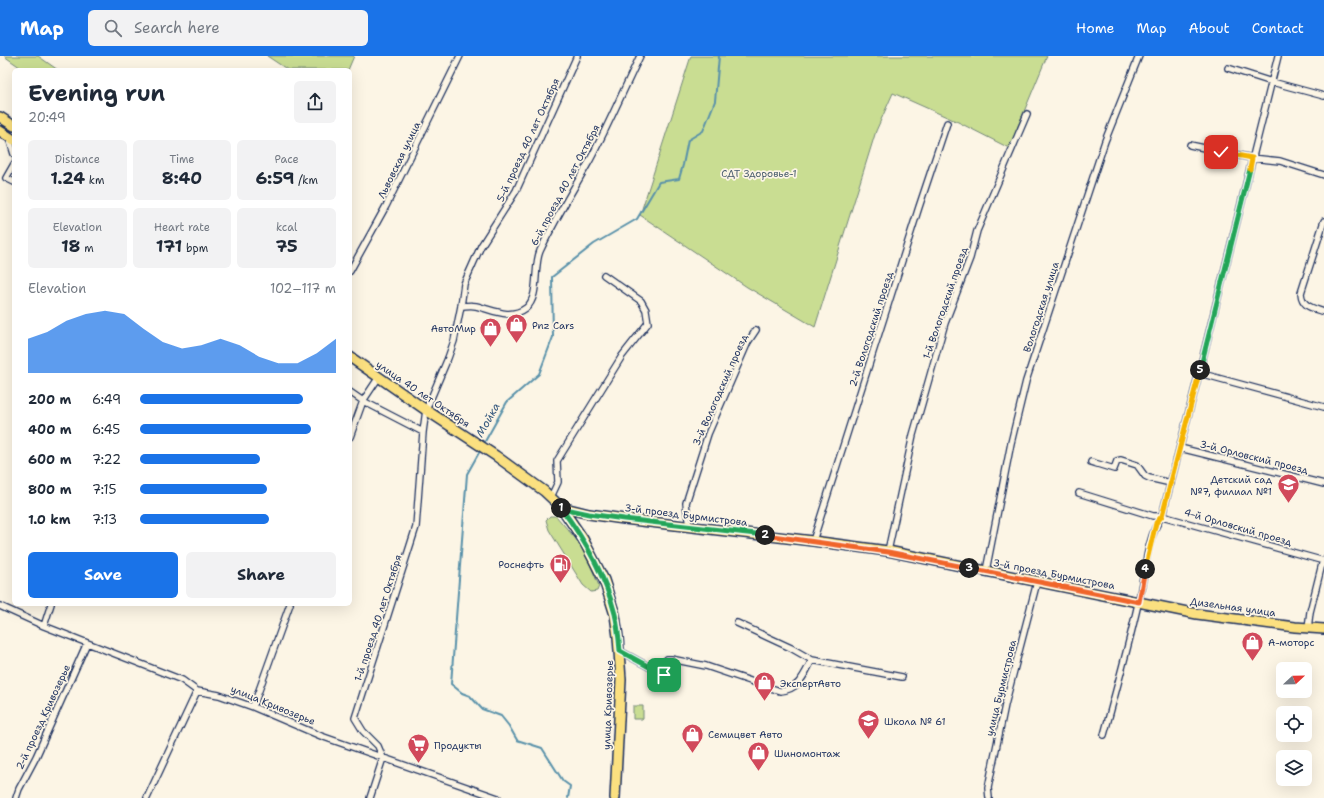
<!DOCTYPE html>
<html lang="en">
<head>
<meta charset="utf-8">
<style>
  :root { --surface:#fff; --page:#f2f2f3; --text:#1f2937; --muted:#747a83; --accent:#1a73e8 }
  body { margin:0; font-family:"Shantell Sans",sans-serif; background:var(--page); color:var(--text); height:100vh; display:flex; flex-direction:column; font-size:15px; white-space:nowrap }
  * { box-sizing:border-box; margin:0 }
  p { font-size:13px; color:var(--muted) }
  .icon { flex:none; width:22px; height:22px; fill:none; stroke:currentColor; stroke-width:2; stroke-linecap:round; stroke-linejoin:round }
  .map { position:relative; flex:1; overflow:hidden }
  .side { position:absolute; left:12px; top:12px; width:340px; height:538px; display:flex; flex-direction:column; background:var(--surface); border-radius:6px; box-shadow:0 4px 16px #0002 }
  .side>* { flex:none }
  .needle { width:26px; rotate:68deg }
  .controls { position:absolute; left:1276px; top:606px; display:grid; gap:8px }
  .controls a { display:grid; place-items:center; width:36px; height:36px; border-radius:6px; background:var(--surface); box-shadow:0 4px 16px #0002; font-size:20px }
  .pin { position:absolute; display:grid; place-items:center; width:34px; height:34px; color:#fff; margin:-17px; border-radius:8px; box-shadow:0 2px 6px #0006 }
  .km { position:absolute; width:20px; height:20px; margin:-10px; border-radius:50%; background:#222; color:#fff; font-size:11px; line-height:20px; text-align:center }
  .round { display:grid; place-items:center; flex:none; width:42px; height:42px; border-radius:6px; background:var(--page) }
  .head { display:flex; align-items:center; justify-content:space-between; height:68px; padding:0 16px }
  h1 { font-size:22px; font-weight:700; line-height:30px }
  .figures { display:grid; grid-template-columns:repeat(3,1fr); gap:6px; height:68px; padding:4px 16px }
  .figures div { display:grid; align-content:center; border-radius:6px; background:var(--page); text-align:center }
  .figures b { font-size:17px; font-weight:700 }
  .figures small { font-size:11px; font-weight:400 }
  .figures p { font-size:11px }
  .chart { height:112px; padding:8px 16px }
  .chart p { display:flex; justify-content:space-between }
  .chart svg { width:100%; height:72px; margin-top:4px; fill:var(--accent); opacity:.7 }
  .action { display:flex; gap:8px; margin-top:auto; padding:8px 16px }
  .action a { flex:1; height:46px; border-radius:6px; background:var(--accent); color:#fff; font-size:16px; font-weight:700; line-height:46px; text-align:center }
  .action a+a { background:var(--page); color:var(--text) }
  ul { padding:0 16px; list-style:none; font-size:13px }
  li { display:grid; grid-template-columns:64px 48px 1fr; align-items:center; height:30px }
  li i { height:10px; border-radius:5px; background:var(--accent) }
  header { display:flex; align-items:center; gap:24px; box-sizing:border-box; height:56px; padding:0 20px; background:var(--accent); color:#fff }
  header strong { font-size:19px }
  nav { display:flex; gap:22px; margin-inline-start:auto; font-size:14px }
  .search { width:280px; height:36px; background:var(--page); display:flex; align-items:center; gap:10px; box-sizing:border-box; padding:0 14px; border-radius:6px; color:var(--muted); font-size:15px }
  .map>svg:first-child { display:block }
  .green { fill:#c9dd92; stroke:#728678 }
  .lines { fill:none; stroke-linecap:round; stroke-linejoin:round }
  .stream { stroke:#5991aa; stroke-width:2 }
  .street-casing { stroke:#1b2f5e; stroke-width:8 }
  .primary-casing { stroke:#1b2f5e; stroke-width:12 }
  .street { stroke:#fcf5e5; stroke-width:5.5 }
  .primary { stroke:#fbe080; stroke-width:9 }
  .split-1-casing { stroke:#fff; stroke-width:8 }
  .split-2-casing { stroke:#fff; stroke-width:8 }
  .split-3-casing { stroke:#fff; stroke-width:8 }
  .split-4-casing { stroke:#fff; stroke-width:8 }
  .split-5-casing { stroke:#fff; stroke-width:8 }
  .split-6-casing { stroke:#fff; stroke-width:8 }
  .split-7-casing { stroke:#fff; stroke-width:8 }
  .split-1 { stroke:#22a559; stroke-width:5 }
  .split-2 { stroke:#22a559; stroke-width:5 }
  .split-3 { stroke:#f0652b; stroke-width:5 }
  .split-4 { stroke:#f0652b; stroke-width:5 }
  .split-5 { stroke:#f5b400; stroke-width:5 }
  .split-6 { stroke:#22a559; stroke-width:5 }
  .split-7 { stroke:#f5b400; stroke-width:5 }
  .labels { text-anchor:middle; dominant-baseline:central; stroke-width:3.5; stroke-linejoin:round; paint-order:stroke }
  .street-label { font-size:10px; fill:#1b2f5e; stroke:#fcf5e5 }
  .park-label { font-size:10px; fill:#465a6b; stroke:#fcf5e5 }
  .poi-label { font-size:10px; fill:#1b2f5e; stroke:#fcf5e5; text-anchor:start }
  .water-label { font-size:11px; font-style:italic; fill:#35587e; stroke:#fcf5e5 }
</style>
</head>
<body>
<header>
<strong>Map</strong>
<div class="search"><svg class="icon" aria-label="search" viewBox="0 0 24 24"><circle cx="10" cy="10" r="6"/><path d="M15 15l6 6"/></svg>Search here</div>
<nav><a>Home</a><a>Map</a><a>About</a><a>Contact</a></nav>
</header>
<div class="map">
<svg width="1324" height="742" viewBox="0 0 1324 742">
  <rect width="100%" height="100%" fill="#fcf5e5"/>
  <filter id="ink" filterUnits="userSpaceOnUse"><feTurbulence type="fractalNoise" baseFrequency=".025" numOctaves="2"/><feDisplacementMap in="SourceGraphic" scale="8" xChannelSelector="R" yChannelSelector="G"/><feConvolveMatrix kernelMatrix="1 2 1 2 8 2 1 2 1" color-interpolation-filters="sRGB"/></filter>
  <g filter="url(#ink)">
    <path class="green" d="M 4,0 L 38,0 L 58,14 L 24,14 Z
      M 267,0 L 354,0 L 348,14 L 288,14 Z
      M 691,0 L 1047,0 L 1009,92 L 958,66 L 893,37 L 876,75 L 815,271 L 747,231 L 640,159 Z
      M 550,460 L 556,460 L 575,482 L 585,496 L 599,530 L 597,535 L 591,536 L 583,529 L 549,474 L 546,464 Z
      M 633,650 L 643,650 L 643,663 L 633,663 Z"/>
    <g class="lines">
      <path class="stream" d="M 483,389 L 507,346 L 539,318 L 553,281 L 552,221 L 594,188 L 637,163 L 659,126 L 679,123 L 683,109 L 688,84 L 703,75 L 715,45 L 719,0
        M 481,393 L 467,418 L 451,628 L 462,637 L 470,640 L 482,653 L 501,660 L 509,670 L 517,684 L 542,692 L 563,725 L 570,730 L 568,742"/>
      <defs>
        <path id="street" d="M 1228,12 L 1272,26 L 1324,40
          M 9,82 L 14,98
          M 1190,89 L 1252,102 L 1280,105 L 1324,119
          M 14,108 L 6,122 L 14,126
          M 1324,165 L 1301,237 C 1302,251 1313,252 1324,256
          M 350,215 L 386,150 L 460,0
          M 461,250 C 466,250 471,249 476,250 C 493,254 510,264 526,252 C 540,241 533,211 540,195 C 555,163 573,134 590,104 C 608,70 623,35 640,0
          M 1199,317 L 1324,351
          M 350,336 L 363,345 L 423,376
          M 350,381 L 363,345 L 379,321
          M 1180,392 L 1324,428
          M 1091,406 L 1114,413 L 1117,405 L 1121,404 L 1137,409 L 1145,420 L 1149,422 L 1171,427
          M 1079,437 L 1153,460 L 1162,460 L 1324,505
          M 551,441 L 558,426 L 557,405 L 622,300 L 648,267 L 646,254 L 641,245 L 604,219
          M 689,471 L 686,447 L 708,378 L 748,286 L 756,274
          M 813,485 L 919,151 L 947,67
          M 888,495 L 913,379 L 945,267 L 970,202 L 977,175 L 1027,58
          M 986,515 L 1011,387 L 1026,325 L 1105,85 L 1139,0
          M 0,550 L 44,570 L 182,624 L 197,635 L 219,639 L 253,651 L 321,680 L 498,742
          M 737,567 L 791,592 L 812,604 L 902,621
          M 44,570 L 51,548
          M 1308,572 L 1310,556 L 1323,504
          M 620,595 L 664,619 L 665,605 L 667,603 L 671,603 L 706,610 L 780,635 C 799,634 804,619 812,604
          M 253,651 L 290,548
          M 1104,679 C 1116,635 1128,592 1138,548 C 1144,523 1147,479 1162,460 L 1199,317 L 1278,0
          M 16,742 L 19,733 L 36,701 L 87,587
          M 147,742 L 197,635
          M 370,742 L 383,702 L 378,690 L 363,675 L 355,662 L 416,471 L 423,376 L 426,354 L 448,302 L 454,285 L 461,250 L 464,228 L 481,190 L 516,135 L 577,0
          M 989,742 L 988,732 L 1005,649 L 1037,526"/>
        <path id="primary" d="M 0,61 L 14,70
          M 0,75 L 14,84
          M 350,301 L 426,354 L 496,400 L 544,435 L 561,451 L 583,483 L 604,524 L 615,559 L 618,581 L 621,624 L 615,742
          M 561,451 L 589,458 L 624,463 L 813,485 L 888,495 L 1197,558 L 1295,571 L 1324,573"/>
      </defs>
      <use href="#street" class="street-casing"/>
      <use href="#primary" class="primary-casing"/>
      <use href="#street" class="street"/>
      <use href="#primary" class="primary"/>
    </g>
  </g>
  <g class="lines" filter="url(#ink)">
    <defs>
      <path id="split-1" d="M 561,452 C 585,484 605,519 615,558 C 618,570 619,583 620,595 L 664,619"/>
      <path id="split-2" d="M 561,452 L 589,458 L 624,463 L 765,479"/>
      <path id="split-3" d="M 765,479 L 888,496 L 969,512"/>
      <path id="split-4" d="M 969,512 L 1139,546 L 1145,513"/>
      <path id="split-5" d="M 1145,513 L 1156,467 L 1162,460 L 1200,314"/>
      <path id="split-6" d="M 1200,314 L 1250,113"/>
      <path id="split-7" d="M 1221,96 L 1252,102 L 1250,113"/>
    </defs>
    <use href="#split-1" class="split-1-casing"/>
    <use href="#split-2" class="split-2-casing"/>
    <use href="#split-3" class="split-3-casing"/>
    <use href="#split-4" class="split-4-casing"/>
    <use href="#split-5" class="split-5-casing"/>
    <use href="#split-6" class="split-6-casing"/>
    <use href="#split-7" class="split-7-casing"/>
    <use href="#split-1" class="split-1"/>
    <use href="#split-2" class="split-2"/>
    <use href="#split-3" class="split-3"/>
    <use href="#split-4" class="split-4"/>
    <use href="#split-5" class="split-5"/>
    <use href="#split-6" class="split-6"/>
    <use href="#split-7" class="split-7"/>
  </g>
  <defs>
    <symbol id="shop-pin" viewBox="-11 -11 22 30"><path d="M0 17L-7.5 6A9.5 9.5 0 1 1 7.5 6Z" fill="#d1495b" stroke="#fcf5e5"/><path d="M-5-2.5h2.3a2.7 3.5 0 0 1 5.4 0H5L5.5 6h-11ZM-1.5-2.5h3a1.5 2.3 0 0 0-3 0Z" fill="#fff"/></symbol>
    <symbol id="school-pin" viewBox="-11 -11 22 30"><path d="M0 17L-7.5 6A9.5 9.5 0 1 1 7.5 6Z" fill="#d1495b" stroke="#fcf5e5"/><path d="M0-5L7-2L0 1L-7-2ZM-4 1L0 2.5L4 1V4Q0 6-4 4Z" fill="#fff"/></symbol>
    <symbol id="fuel-pin" viewBox="-11 -11 22 30"><path d="M0 17L-7.5 6A9.5 9.5 0 1 1 7.5 6Z" fill="#d1495b" stroke="#fcf5e5"/><path d="M-5.5-6h7V0h2V4h1.3V-2.5L3-4.5l.8-.8L6-3V5H2.5V1h-1V6h-7ZM-4.2-4.7v3.2H.2V-4.7Z" fill="#fff"/></symbol>
    <symbol id="supermarket-pin" viewBox="-11 -11 22 30"><path d="M0 17L-7.5 6A9.5 9.5 0 1 1 7.5 6Z" fill="#d1495b" stroke="#fcf5e5"/><path d="M-6-5.5h2.5l.6 2H6L4.5 2H-2.5L-4.4-4H-6ZM-1.5 3.2a1.3 1.3 0 1 0 .1 0ZM3 3.2a1.3 1.3 0 1 0 .1 0Z" fill="#fff"/></symbol>
  </defs>
  <g fill-rule="evenodd">
    <use href="#shop-pin" x="504" y="256" width="25" height="34"/>
    <use href="#shop-pin" x="478" y="260" width="25" height="34"/>
    <use href="#school-pin" x="1276" y="416" width="25" height="34"/>
    <use href="#fuel-pin" x="548" y="496" width="25" height="34"/>
    <use href="#shop-pin" x="1240" y="574" width="25" height="34"/>
    <use href="#shop-pin" x="752" y="614" width="25" height="34"/>
    <use href="#school-pin" x="856" y="652" width="25" height="34"/>
    <use href="#shop-pin" x="680" y="666" width="25" height="34"/>
    <use href="#supermarket-pin" x="406" y="676" width="25" height="34"/>
    <use href="#shop-pin" x="746" y="684" width="25" height="34"/>
  </g>
  <g class="labels">
    <g class="street-label">
      <text transform="translate(528 84) rotate(-65)">5-й проезд 40 лет Октября</text>
      <text transform="translate(399 104) rotate(-64)">Львовская улица</text>
      <text transform="translate(565 129) rotate(-62)">6-й проезд 40 лет Октября</text>
      <text transform="translate(945 247) rotate(-71)">1-й Вологодский проезд</text>
      <text transform="translate(1041 251) rotate(-72)">Вологодская улица</text>
      <text transform="translate(871 273) rotate(-72)">2-й Вологодский проезд</text>
      <text transform="translate(720 334) rotate(-66)">3-й Вологодский проезд</text>
      <text transform="translate(423 338) rotate(34)">улица 40 лет Октября</text>
      <text transform="translate(1254 401) rotate(14)">3-й Орловский проезд</text>
      <text transform="translate(686 459) rotate(7)">3-й проезд Бурмистрова</text>
      <text transform="translate(1238 471) rotate(16)">4-й Орловский проезд</text>
      <text transform="translate(1054 518) rotate(11)">3-й проезд Бурмистрова</text>
      <text transform="translate(1233 551) rotate(8)">Дизельная улица</text>
      <text transform="translate(378 562) rotate(-72)">1-й проезд 40 лет Октября</text>
      <text transform="translate(1001 632) rotate(-76)">улица Бурмистрова</text>
      <text transform="translate(273 649) rotate(22)">улица Кривозерье</text>
      <text transform="translate(608 649) rotate(-88)">улица Кривозерье</text>
      <text transform="translate(43 661) rotate(-65)">2-й проезд Кривозерье</text>
    </g>
    <g class="park-label">
      <text x="759" y="117">СДТ Здоровье-1</text>
    </g>
    <g class="poi-label">
      <text x="532" y="269">Pnz Cars</text>
      <text x="476" y="272" text-anchor="end">АвтоМир</text>
      <text x="1272" y="423" text-anchor="end">Детский сад<tspan x="1272" dy="12">№7, филиал №1</tspan></text>
      <text x="544" y="508" text-anchor="end">Роснефть</text>
      <text x="1268" y="586">А-моторс</text>
      <text x="780" y="627">ЭкспертАвто</text>
      <text x="884" y="665">Школа № 61</text>
      <text x="708" y="678">Семицвет Авто</text>
      <text x="434" y="689">Продукты</text>
      <text x="774" y="697">Шиномонтаж</text>
    </g>
    <g class="water-label">
      <text transform="translate(488 364) rotate(-61)">Мойка</text>
    </g>
  </g>
</svg>
<div class="controls">
<a><svg class="needle" viewBox="-14 -14 28 28"><path d="M0-13l5 13h-10z" fill="#e53935"/><path d="M0 13l5-13h-10z" fill="#747a83"/></svg></a>
<a><svg class="icon" aria-label="locate" viewBox="0 0 24 24"><circle cx="12" cy="12" r="6"/><path d="M12 2v4M12 18v4M2 12h4M18 12h4"/></svg></a>
<a><svg class="icon" aria-label="layers" viewBox="0 0 24 24"><path d="M12 4l9 5-9 5-9-5zM3 14l9 5 9-5"/></svg></a>
</div>
<div class="pin" style="left:664px;top:619px;background:#1e9e55"><svg class="icon" aria-label="arrive" viewBox="0 0 24 24"><path d="M6 21V4h12l-3 4 3 4H6"/></svg></div>
<div class="pin" style="left:1221px;top:96px;background:#d93025"><svg class="icon" aria-label="check" viewBox="0 0 24 24"><path d="M5 12l5 5 9-10"/></svg></div>
<b class="km" style="left:561px;top:452px">1</b>
<b class="km" style="left:765px;top:479px">2</b>
<b class="km" style="left:969px;top:512px">3</b>
<b class="km" style="left:1145px;top:513px">4</b>
<b class="km" style="left:1200px;top:314px">5</b>
<section class="side">
<div class="head"><div><h1>Evening run</h1><p>20:49</p></div><a class="round"><svg class="icon" aria-label="share" viewBox="0 0 24 24"><path d="M12 15V3M7 8l5-5 5 5M5 13v7h14v-7"/></svg></a></div>
<div class="figures">
<div><p>Distance</p><b>1.24<small> km</small></b></div>
<div><p>Time</p><b>8:40</b></div>
<div><p>Pace</p><b>6:59<small> /km</small></b></div>
</div>
<div class="figures">
<div><p>Elevation</p><b>18<small> m</small></b></div>
<div><p>Heart rate</p><b>171<small> bpm</small></b></div>
<div><p>kcal</p><b>75</b></div>
</div>
<div class="chart"><p><span>Elevation</span>102–117 m</p>
<svg viewBox="0 0 160 44" preserveAspectRatio="none"><path d="M0 44V23L10 19L20 12L30 8L40 6L50 8L60 17L70 25L80 29L90 27L100 23L110 27L120 34L130 38L140 38L150 32L160 23V44z"/></svg>
</div>
<ul>
<li><b>200 m</b>6:49<i style="width:83%"></i></li>
<li><b>400 m</b>6:45<i style="width:87%"></i></li>
<li><b>600 m</b>7:22<i style="width:61%"></i></li>
<li><b>800 m</b>7:15<i style="width:65%"></i></li>
<li><b>1.0 km</b>7:13<i style="width:66%"></i></li>
</ul>
<div class="action"><a>Save</a><a>Share</a></div>
</section>
</div>
</body>
</html>
